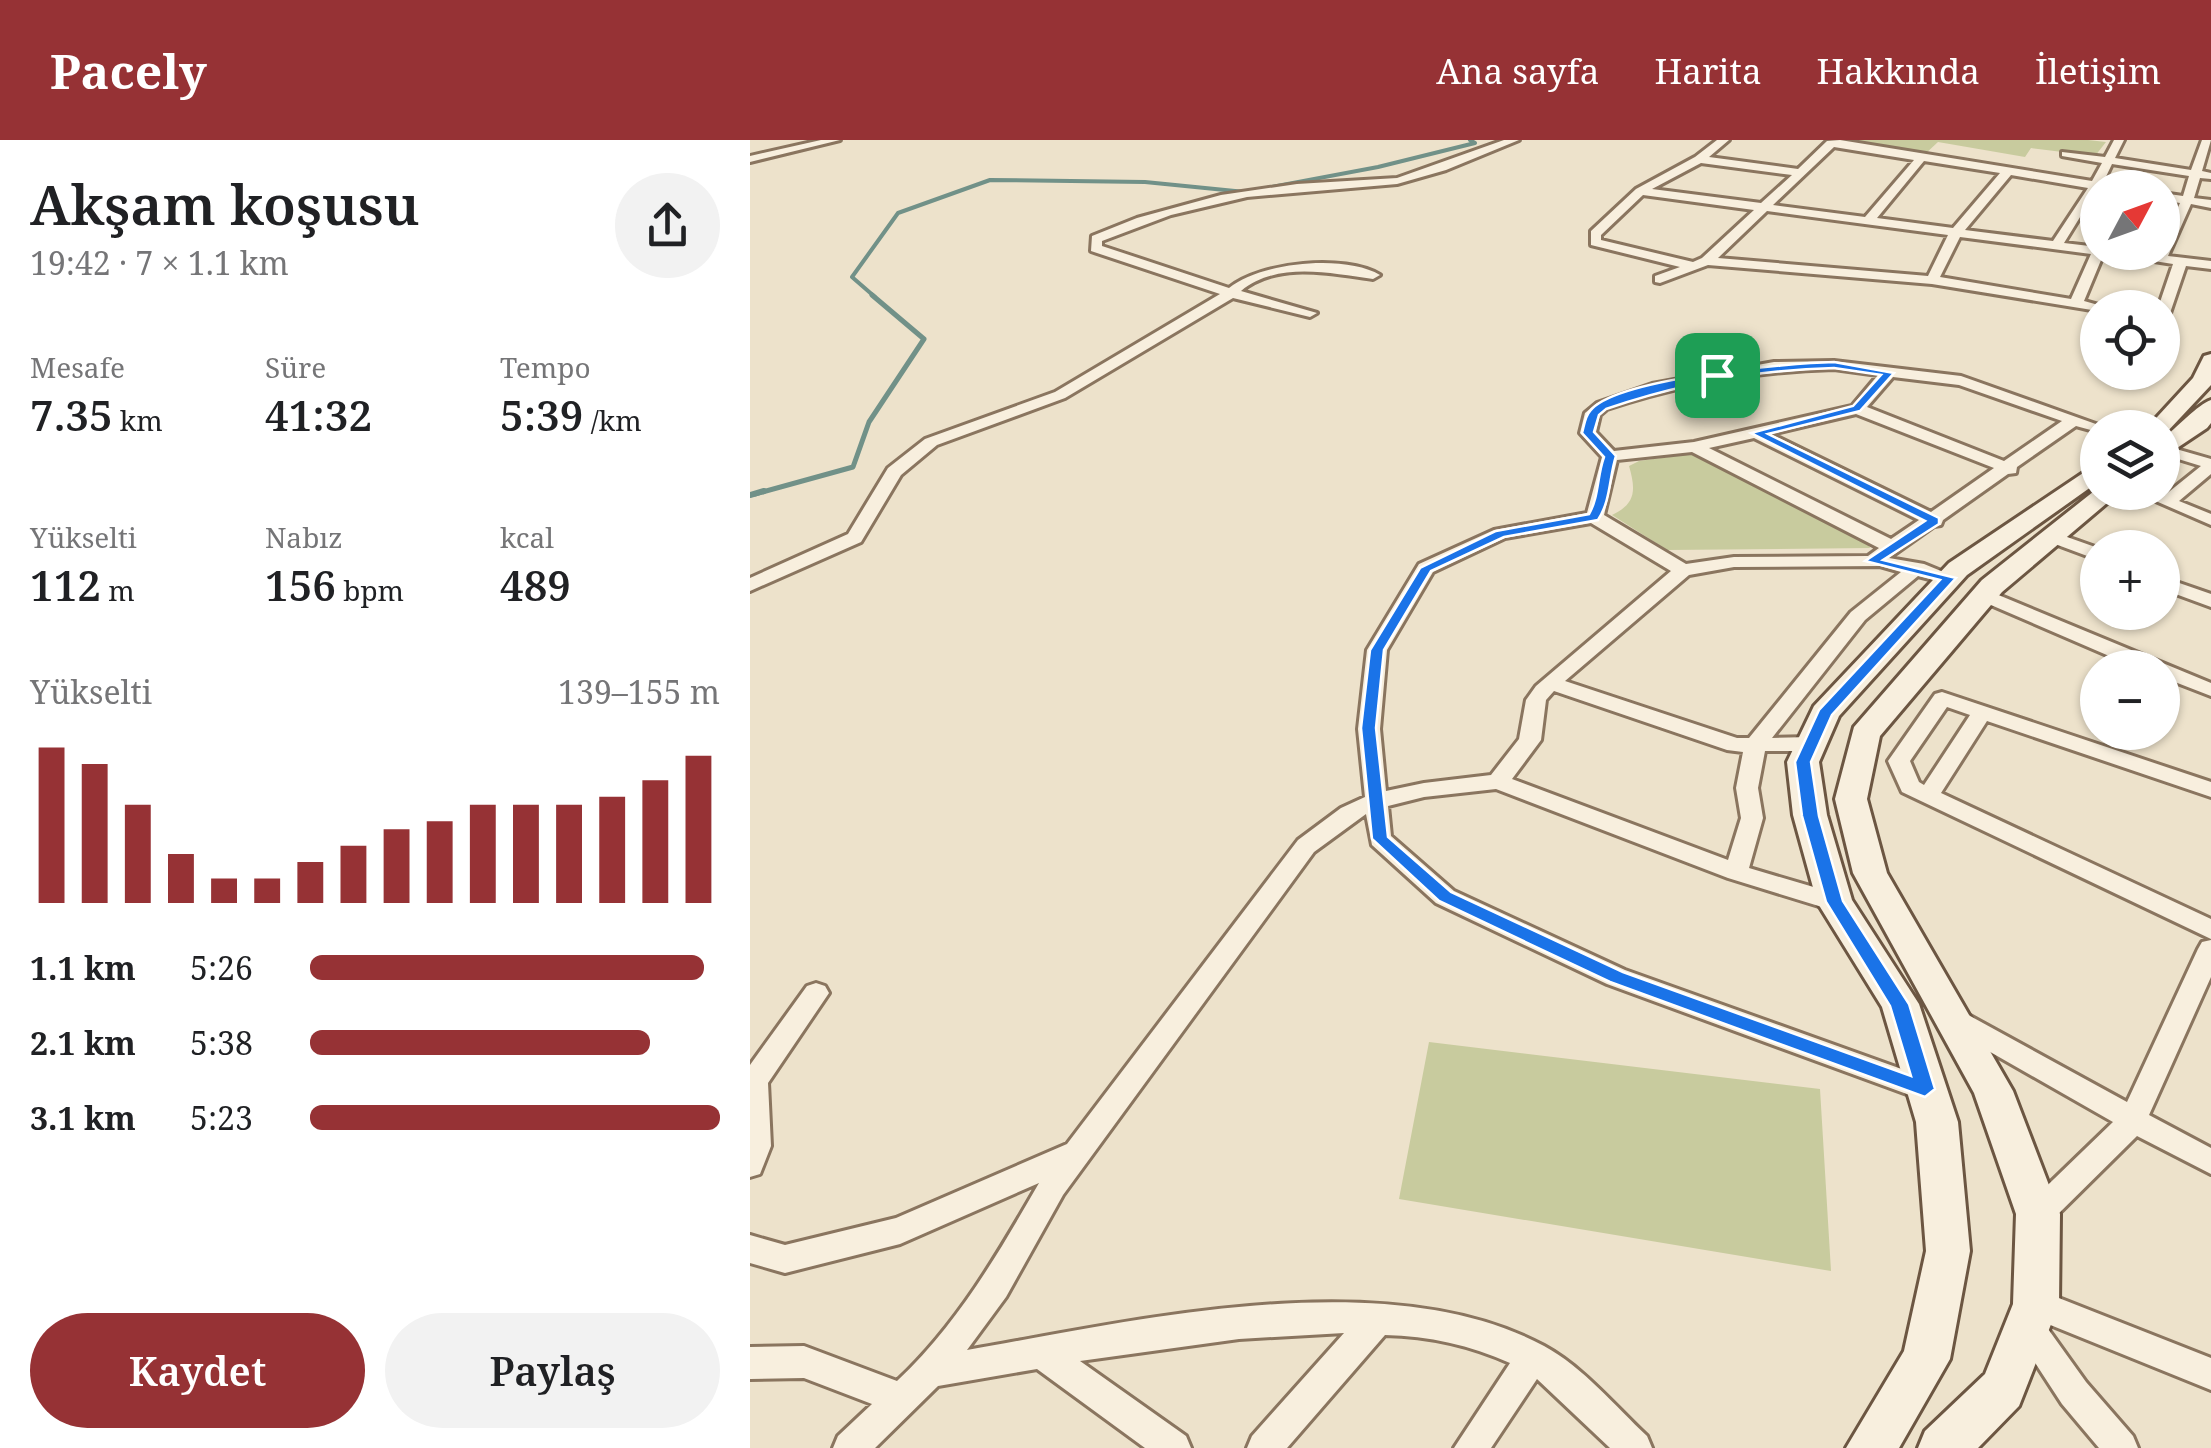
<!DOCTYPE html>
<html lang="tr">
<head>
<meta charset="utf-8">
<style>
  :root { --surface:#fff; --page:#f2f2f2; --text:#202124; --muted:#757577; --accent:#963235 }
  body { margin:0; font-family:"Noto Serif",serif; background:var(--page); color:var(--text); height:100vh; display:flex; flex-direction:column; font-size:38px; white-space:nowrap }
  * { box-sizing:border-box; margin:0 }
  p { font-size:32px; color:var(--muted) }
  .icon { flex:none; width:55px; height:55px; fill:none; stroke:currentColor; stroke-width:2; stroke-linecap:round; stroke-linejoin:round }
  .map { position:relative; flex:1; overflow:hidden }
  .sheet { display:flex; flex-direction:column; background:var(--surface); width:750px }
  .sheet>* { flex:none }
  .needle { width:65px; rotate:49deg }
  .tools { position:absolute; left:1330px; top:30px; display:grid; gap:20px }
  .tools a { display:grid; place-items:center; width:100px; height:100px; border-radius:50%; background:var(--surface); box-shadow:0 2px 8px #0004; font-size:50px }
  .pin { position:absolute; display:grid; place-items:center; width:85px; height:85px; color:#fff; margin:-42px; border-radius:20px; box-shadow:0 5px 15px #0006 }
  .round { display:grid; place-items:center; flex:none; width:105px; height:105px; border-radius:52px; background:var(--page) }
  .headline { display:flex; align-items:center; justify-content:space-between; height:170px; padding:0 30px }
  h1 { font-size:55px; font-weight:600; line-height:75px }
  .metrics { display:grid; grid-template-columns:repeat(3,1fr); gap:15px; height:170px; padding:10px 30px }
  .metrics div { display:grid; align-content:center }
  .metrics b { font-size:42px; font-weight:600 }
  .metrics small { font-size:28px; font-weight:400 }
  .metrics p { font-size:28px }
  .chart { height:280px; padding:20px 30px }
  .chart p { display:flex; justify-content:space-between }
  .chart svg { width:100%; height:180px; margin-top:10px; stroke:var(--accent); stroke-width:6 }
  .cta { display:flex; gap:20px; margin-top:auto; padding:20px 30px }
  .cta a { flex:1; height:115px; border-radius:60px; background:var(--accent); color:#fff; font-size:40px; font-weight:600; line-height:115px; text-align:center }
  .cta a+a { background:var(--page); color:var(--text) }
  ul { padding:0 30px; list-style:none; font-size:32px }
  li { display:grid; grid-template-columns:160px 120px 1fr; align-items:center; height:75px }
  li i { height:25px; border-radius:12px; background:var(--accent) }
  header { display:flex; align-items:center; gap:60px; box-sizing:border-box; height:140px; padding:0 50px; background:var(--accent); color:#fff }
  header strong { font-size:48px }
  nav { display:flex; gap:55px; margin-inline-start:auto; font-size:35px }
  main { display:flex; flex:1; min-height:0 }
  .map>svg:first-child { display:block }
  .green { fill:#c8cb9e }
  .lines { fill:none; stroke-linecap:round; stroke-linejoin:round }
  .stream-far2 { stroke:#719188; stroke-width:4 }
  .stream-far1 { stroke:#719188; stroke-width:5 }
  .stream { stroke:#719188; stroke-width:6 }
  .minor-casing { stroke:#8a755f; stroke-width:6 }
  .secondary-casing { stroke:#6c5642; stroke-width:6 }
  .minor { fill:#f8efde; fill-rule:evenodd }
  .secondary { fill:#f8efde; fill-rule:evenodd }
  .route { fill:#1a73e8; stroke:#fff; stroke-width:2.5; fill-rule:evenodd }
</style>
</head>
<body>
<header>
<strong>Pacely</strong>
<nav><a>Ana sayfa</a><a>Harita</a><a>Hakkında</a><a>İletişim</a></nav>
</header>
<main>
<section class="sheet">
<div class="headline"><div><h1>Akşam koşusu</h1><p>19:42 · 7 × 1.1 km</p></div><a class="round"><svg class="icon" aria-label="share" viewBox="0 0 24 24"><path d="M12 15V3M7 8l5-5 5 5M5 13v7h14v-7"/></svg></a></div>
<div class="metrics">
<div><p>Mesafe</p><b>7.35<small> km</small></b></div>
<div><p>Süre</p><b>41:32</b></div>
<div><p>Tempo</p><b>5:39<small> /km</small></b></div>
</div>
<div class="metrics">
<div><p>Yükselti</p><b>112<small> m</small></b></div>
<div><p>Nabız</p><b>156<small> bpm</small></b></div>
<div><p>kcal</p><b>489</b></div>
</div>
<div class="chart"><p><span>Yükselti</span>139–155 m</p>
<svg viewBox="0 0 160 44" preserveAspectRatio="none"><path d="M5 44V6M15 44V10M25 44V20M35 44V32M45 44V38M55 44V38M65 44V34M75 44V30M85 44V26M95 44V24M105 44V20M115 44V20M125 44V20M135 44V18M145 44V14M155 44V8"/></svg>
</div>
<ul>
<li><b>1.1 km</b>5:26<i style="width:96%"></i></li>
<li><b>2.1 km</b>5:38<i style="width:83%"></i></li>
<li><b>3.1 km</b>5:23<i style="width:100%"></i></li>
</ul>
<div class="cta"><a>Kaydet</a><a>Paylaş</a></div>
</section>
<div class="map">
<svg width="1461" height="1308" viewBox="0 0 1461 1308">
  <rect width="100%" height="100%" fill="#ede2cb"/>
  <path class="green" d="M 1097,0 L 1338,0 L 1356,2 L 1345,16 L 1281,8 L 1275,17 L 1188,2 L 1174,15 Z
    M 947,313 L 1117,401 L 1120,408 L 917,410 L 862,375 C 886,364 886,350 879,326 L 889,321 Z
    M 679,902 L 1070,949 L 1081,1131 L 649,1059 Z"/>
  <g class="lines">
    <path class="stream-far2" d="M 125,157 L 102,137 L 148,73 L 240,40 L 395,42 L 495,52 L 628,27 L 725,3 L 720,0"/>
    <path class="stream-far1" d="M 5,354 L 103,327 L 119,282 L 174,199 L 122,155"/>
    <path class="stream" d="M 0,355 L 14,351"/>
    <defs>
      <path id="minor" d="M 71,0 L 90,0 L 0,22 L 0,16 Z
        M 754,0 L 769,0 L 696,30 L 647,44 L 497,57 L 421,75 L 352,101 L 352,106 L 479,148 C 511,122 595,114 630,135 L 623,139 C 579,133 528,121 491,151 L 567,173 L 560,177 L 483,158 L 315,258 L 187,305 L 151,335 L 111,402 L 0,451 L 0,438 L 98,394 L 138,328 L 175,299 L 305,252 L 470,154 L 341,111 L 342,96 L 387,78 L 471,55 L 547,44 L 647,38 Z
        M 967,0 L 979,0 L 959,17 L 1048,29 L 1077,1 L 1090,0 L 1342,41 L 1352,23 L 1312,16 L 1312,12 L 1355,17 L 1364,0 L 1374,0 L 1365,18 L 1441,30 L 1452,0 L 1461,0 L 1452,31 L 1461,33 L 1461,39 L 1450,38 L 1444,58 L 1461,60 L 1461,68 L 1441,64 L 1418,116 L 1461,121 L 1461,129 L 1436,126 L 1419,176 L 1412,180 L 1412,168 L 1408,168 L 1423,124 L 1354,113 L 1334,161 L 1359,168 L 1348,168 L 1348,171 L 1182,144 L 958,125 L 910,143 L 905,142 L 905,136 L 930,127 L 841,105 L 841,91 L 886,49 L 945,17 ZM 1084,7 L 1164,20 L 1115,77 L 1023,65 ZM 1174,21 L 1250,33 L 1203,88 L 1127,78 ZM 951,23 L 1042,35 L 1011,63 L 902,49 ZM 1362,24 L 1439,36 L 1433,56 L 1412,53 L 1412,60 L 1430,63 L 1412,101 L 1412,112 L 1348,112 L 1348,107 L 1314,103 L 1348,48 L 1367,48 L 1353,43 ZM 1261,35 L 1338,48 L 1303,101 L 1215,90 ZM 893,55 L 1004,70 L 952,118 L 943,122 L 851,100 L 851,95 ZM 1017,71 L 1198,95 L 1178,136 L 968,118 ZM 1210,97 L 1341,114 L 1321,159 L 1190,137 Z
        M 1084,221 L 1211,236 L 1357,288 L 1348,288 L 1348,292 L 1326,286 L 1267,327 L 1266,333 L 1258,334 L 1193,380 L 1191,385 L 1184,386 L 1139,418 L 1174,424 L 1208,438 L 1199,444 L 1168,436 L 1115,480 L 1022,598 L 1061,597 L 1072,604 L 1061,611 L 1015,611 L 1008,648 L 1013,678 L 999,728 L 1094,756 L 1097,762 L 1094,768 L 1085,771 L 978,738 L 746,649 L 674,657 L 638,666 L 641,696 L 704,751 L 875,830 L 1185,941 L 1189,949 L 1185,957 L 1175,960 L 1165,957 L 857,844 L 686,763 L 622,705 L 616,674 L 564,712 L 313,1055 L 256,1157 L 217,1210 C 384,1181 637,1121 794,1206 C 833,1227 865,1266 897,1296 L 902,1308 L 860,1308 L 787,1239 L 741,1308 L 704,1308 L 760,1223 C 720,1205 679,1196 635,1195 L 537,1308 L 497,1308 L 502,1296 L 594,1193 L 489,1199 L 330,1221 L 436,1296 L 441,1308 L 395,1308 L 287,1229 L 188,1246 L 125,1308 L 83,1308 L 88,1296 L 122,1264 L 54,1238 L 0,1239 L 0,1207 L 54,1206 L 147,1241 C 207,1185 248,1114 289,1043 L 150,1104 L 35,1133 L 0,1123 L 0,1095 L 35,1105 L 146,1078 L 317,1004 L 548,700 L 591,668 L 615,657 L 608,589 L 617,510 L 669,424 L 744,390 L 837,373 L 852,317 L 830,293 L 835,273 L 847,263 L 902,244 L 1024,222 ZM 1084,229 L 1128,235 L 1102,266 L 944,302 L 864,311 L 846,292 L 850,275 L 857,269 C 931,244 1006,231 1084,229 ZM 1143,237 L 1209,245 L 1312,281 L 1254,321 L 1117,267 ZM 1106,274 L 1244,328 L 1181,372 L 1021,294 ZM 1004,298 L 1169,380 L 1141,399 L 959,308 ZM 942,312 L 1129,408 L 1118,416 L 984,417 L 936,424 L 854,375 L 867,320 ZM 841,383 L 921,431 L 786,546 L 776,560 L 769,599 L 741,635 L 674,643 L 636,651 L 630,589 L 637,510 L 683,432 L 755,398 ZM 1130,426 L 1151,432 L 1101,472 L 999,598 L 987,598 L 815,541 L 939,435 L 984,427 ZM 804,551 L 977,610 L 993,612 L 986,648 L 991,678 L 978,720 L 762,639 L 791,600 L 796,560 Z
        M 1412,305 L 1461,319 L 1461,334 L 1429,361 L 1461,374 L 1461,385 L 1385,352 L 1415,355 L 1451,326 L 1412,314 Z
        M 1303,392 L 1348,408 L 1348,420 L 1297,401 L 1294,397 Z
        M 1412,437 L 1461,454 L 1461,467 L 1412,449 Z
        M 1234,449 L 1461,543 L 1461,556 L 1412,537 L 1412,528 L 1387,528 L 1227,459 L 1227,451 Z
        M 1192,552 L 1461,642 L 1461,657 L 1237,581 L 1191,653 L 1461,779 L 1461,799 L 1152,652 L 1138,621 L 1185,554 ZM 1197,567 L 1220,575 L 1174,645 L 1169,642 L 1160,621 Z
        M 1461,800 L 1461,837 L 1399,975 L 1461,1008 L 1461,1034 L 1387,996 L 1299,1083 L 1288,1087 L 1277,1083 L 1273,1074 L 1277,1065 L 1363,982 L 1193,885 L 1189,878 L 1193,871 L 1202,868 L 1211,871 L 1377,962 L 1448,809 L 1452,802 Z
        M 66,843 L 75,846 L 79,853 L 18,943 L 21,1006 L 10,1034 L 0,1037 L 0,925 L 57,846 Z
        M 1286,1149 L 1461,1218 L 1461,1250 L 1293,1182 L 1336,1242 L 1383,1296 L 1388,1308 L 1349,1308 L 1312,1264 L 1261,1186 L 1266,1175 L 1274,1172 L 1270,1164 L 1275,1154 Z"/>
      <path id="secondary" d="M 1461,214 L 1461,245 L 1416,293 L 1412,294 L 1412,288 L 1397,288 L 1443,238 L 1454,216 Z
        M 1461,260 L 1461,283 L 1457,288 L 1412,318 L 1412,299 C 1426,289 1448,264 1461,260 Z
        M 1348,323 L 1348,342 L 1217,435 L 1089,576 L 1069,622 L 1077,675 L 1102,760 L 1169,864 L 1208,982 L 1220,1111 L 1200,1219 L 1149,1308 L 1096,1308 L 1154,1211 L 1176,1111 L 1166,982 L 1132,867 L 1067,762 L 1043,675 L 1037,622 L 1064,566 L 1199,423 Z
        M 1348,348 L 1348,352 L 1370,352 L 1252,452 L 1130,596 L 1117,659 L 1137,733 L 1263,951 L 1310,1074 L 1309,1164 L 1269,1266 L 1228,1308 L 1168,1308 L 1175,1291 L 1235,1234 L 1263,1164 L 1266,1074 L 1224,953 L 1103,733 L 1085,659 L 1104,587 L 1232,440 Z"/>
    </defs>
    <use href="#minor" class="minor-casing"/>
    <use href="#secondary" class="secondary-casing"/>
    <use href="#minor" class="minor"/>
    <use href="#secondary" class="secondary"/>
  </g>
  <path class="route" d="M 1084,222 L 1144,233 L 1110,271 L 1018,294 L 1189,378 L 1189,384 L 1133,420 L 1206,438 L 1082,575 L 1061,622 L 1069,676 L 1093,761 L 1159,864 L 1185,949 L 1175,957 L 860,842 L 689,761 L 622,699 L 611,588 L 620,510 L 670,428 L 746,391 L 839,374 C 849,357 847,336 854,317 L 832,293 C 834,286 835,276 840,271 C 865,238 1040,223 1084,222 ZM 1084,228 L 1131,235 L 1103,266 L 1001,293 L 1175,381 L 1115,421 L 1190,440 L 1069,570 L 1045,622 L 1052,676 L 1076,762 L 1140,866 L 1161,936 L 873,832 L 701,752 L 638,697 L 626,588 L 634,510 L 681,431 L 754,397 L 848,380 C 861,360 859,338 866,316 L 844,292 L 849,275 L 856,269 C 931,243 1005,230 1084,228 Z"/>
</svg>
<div class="tools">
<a><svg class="needle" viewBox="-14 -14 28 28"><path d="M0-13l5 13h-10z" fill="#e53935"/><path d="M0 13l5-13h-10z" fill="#757577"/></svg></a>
<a><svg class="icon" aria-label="locate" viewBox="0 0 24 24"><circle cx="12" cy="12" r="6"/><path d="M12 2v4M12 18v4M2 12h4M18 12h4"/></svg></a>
<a><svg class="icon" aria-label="layers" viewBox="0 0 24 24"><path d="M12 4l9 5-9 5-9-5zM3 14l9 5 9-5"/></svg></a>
<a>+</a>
<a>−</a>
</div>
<div class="pin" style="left:967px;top:235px;background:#1e9e55"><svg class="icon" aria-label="arrive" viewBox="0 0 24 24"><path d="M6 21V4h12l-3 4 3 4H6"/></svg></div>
</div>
</main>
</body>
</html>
